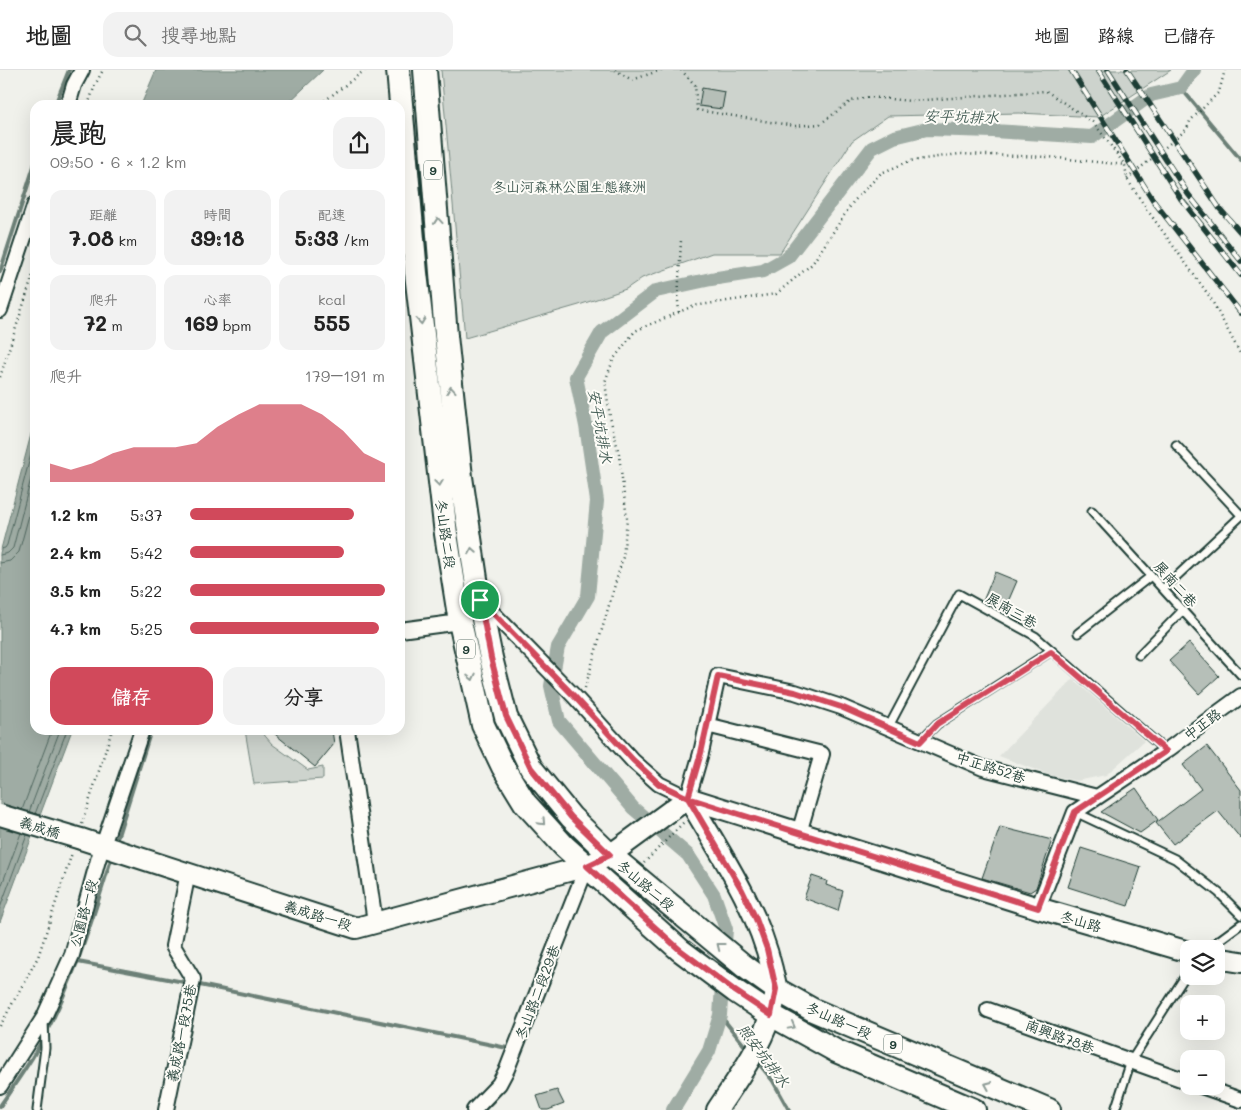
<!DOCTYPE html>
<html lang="zh-TW">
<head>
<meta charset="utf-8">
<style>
  :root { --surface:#fff; --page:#f2f2f2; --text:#222; --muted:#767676; --line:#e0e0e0; --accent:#d1495b }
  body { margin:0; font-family:Mali,"LXGW WenKai TC",sans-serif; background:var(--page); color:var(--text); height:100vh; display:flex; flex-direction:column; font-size:19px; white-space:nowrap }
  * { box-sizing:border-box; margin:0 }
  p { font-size:16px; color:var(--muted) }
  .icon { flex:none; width:28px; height:28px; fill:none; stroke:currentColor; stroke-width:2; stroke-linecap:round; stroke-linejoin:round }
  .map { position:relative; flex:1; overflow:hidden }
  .sheet { position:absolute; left:30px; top:30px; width:375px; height:635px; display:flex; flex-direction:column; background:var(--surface); border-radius:15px; box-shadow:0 5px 20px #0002 }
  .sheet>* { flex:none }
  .fabs { position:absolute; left:1180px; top:870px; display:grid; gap:10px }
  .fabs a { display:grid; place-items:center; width:45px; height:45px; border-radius:10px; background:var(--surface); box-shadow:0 5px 20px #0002; font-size:25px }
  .pin { position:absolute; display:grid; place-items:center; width:42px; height:42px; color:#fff; margin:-21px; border:2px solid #fff; border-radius:50%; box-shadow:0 1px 5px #0007 }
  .round { display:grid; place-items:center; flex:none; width:52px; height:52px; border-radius:15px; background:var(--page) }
  .head { display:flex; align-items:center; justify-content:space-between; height:85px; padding:0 20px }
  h1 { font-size:28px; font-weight:800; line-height:38px }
  .metrics { display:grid; grid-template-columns:repeat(3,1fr); gap:8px; height:85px; padding:5px 20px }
  .metrics div { display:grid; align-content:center; border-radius:12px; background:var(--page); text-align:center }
  .metrics b { font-size:21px; font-weight:800 }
  .metrics small { font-size:14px; font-weight:400 }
  .metrics p { font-size:14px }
  .chart { height:140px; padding:10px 20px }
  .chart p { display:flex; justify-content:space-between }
  .chart svg { width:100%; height:90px; margin-top:5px; fill:var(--accent); opacity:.7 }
  .cta { display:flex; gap:10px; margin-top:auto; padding:10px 20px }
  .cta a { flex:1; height:58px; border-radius:15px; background:var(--accent); color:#fff; font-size:20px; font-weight:800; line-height:58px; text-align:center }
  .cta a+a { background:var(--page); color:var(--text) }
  ul { padding:0 20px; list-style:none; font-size:16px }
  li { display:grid; grid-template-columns:80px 60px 1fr; align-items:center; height:38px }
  li i { height:12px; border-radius:6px; background:var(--accent) }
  header { display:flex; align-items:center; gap:30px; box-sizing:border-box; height:70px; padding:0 25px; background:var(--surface); border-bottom:1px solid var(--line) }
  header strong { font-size:24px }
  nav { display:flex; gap:28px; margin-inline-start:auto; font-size:18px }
  .search { width:350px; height:45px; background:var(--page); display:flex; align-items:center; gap:12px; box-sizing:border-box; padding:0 18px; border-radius:15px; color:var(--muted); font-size:19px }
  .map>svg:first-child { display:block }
  .built { fill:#dfe2dc }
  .green { fill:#cdd3cd; stroke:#768880 }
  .water { fill:#9faca4; stroke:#6c8077 }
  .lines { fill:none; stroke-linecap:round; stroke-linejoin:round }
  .shore { stroke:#526961; stroke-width:1 }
  .stream { stroke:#6c8077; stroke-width:4 }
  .canal { stroke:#9faca4; stroke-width:14 }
  .building { fill:#b6bfb8; stroke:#1f3d34 }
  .lane-casing { stroke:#1f3d34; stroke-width:11 }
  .street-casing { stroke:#1f3d34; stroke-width:18 }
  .secondary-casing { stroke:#1f3d34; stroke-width:24 }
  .primary-casing { stroke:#1f3d34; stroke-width:26 }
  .path { stroke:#1f3d34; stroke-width:2.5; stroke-dasharray:1 4; stroke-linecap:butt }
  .lane { stroke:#fdfcf7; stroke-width:7 }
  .street { stroke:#fdfcf7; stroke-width:14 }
  .secondary { stroke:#fdfcf7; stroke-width:20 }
  .primary { stroke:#fdfcf7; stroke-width:22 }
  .rail-casing { stroke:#1f3d34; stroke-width:5.5 }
  .rail { stroke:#fdfcf7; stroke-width:4; stroke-dasharray:11; stroke-linecap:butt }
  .secondary-bridge-casing { stroke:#1f3d34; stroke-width:24; stroke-linecap:butt }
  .secondary-bridge { stroke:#fdfcf7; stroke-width:20 }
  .oneway { stroke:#8e9c96 }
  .route-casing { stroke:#fff; stroke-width:10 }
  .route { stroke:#d1495b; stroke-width:6 }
  .labels { text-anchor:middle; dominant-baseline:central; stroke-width:4; stroke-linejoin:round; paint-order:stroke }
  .shield { fill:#fdfcf7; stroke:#62766e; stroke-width:1 }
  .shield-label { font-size:12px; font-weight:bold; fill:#1f3d34 }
  .park-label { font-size:14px; fill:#425b53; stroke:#fdfcf7 }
  .street-label { font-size:14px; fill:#1f3d34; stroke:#fdfcf7 }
  .water-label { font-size:15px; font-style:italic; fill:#455e56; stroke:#fdfcf7 }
</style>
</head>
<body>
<header>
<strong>地圖</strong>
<div class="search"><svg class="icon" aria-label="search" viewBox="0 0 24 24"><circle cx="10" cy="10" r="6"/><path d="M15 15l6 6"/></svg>搜尋地點</div>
<nav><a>地圖</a><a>路線</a><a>已儲存</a></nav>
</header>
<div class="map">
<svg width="1241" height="1040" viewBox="0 0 1241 1040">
  <rect width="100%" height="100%" fill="#f0f1eb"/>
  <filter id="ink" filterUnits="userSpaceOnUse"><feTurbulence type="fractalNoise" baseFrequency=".02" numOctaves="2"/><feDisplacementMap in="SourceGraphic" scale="10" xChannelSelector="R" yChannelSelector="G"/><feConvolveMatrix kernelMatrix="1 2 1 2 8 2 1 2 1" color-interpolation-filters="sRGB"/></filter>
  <g filter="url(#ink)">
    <path class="built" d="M 1073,609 L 1144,671 L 1106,705 L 1077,711 L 1049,705 L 999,686 Z"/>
    <path class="green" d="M 441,0 L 1171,0 L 1099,47 L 1019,43 L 888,46 L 852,71 L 780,183 L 712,183 L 642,208 L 626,219 L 579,235 L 465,268 Z
      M 245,660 L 260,660 L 272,674 L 308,700 L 323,697 L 323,709 L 254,714 Z"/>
    <path class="water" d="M 156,0 L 323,0 L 286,35 L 141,35 Z
      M 35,349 L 35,660 L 72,660 L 0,852 L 0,483 Z"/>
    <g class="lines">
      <path class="shore" d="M 0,479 L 5,478 L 7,475 L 35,369
        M 0,485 L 8,483 L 13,478 L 35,393
        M 0,493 L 10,491 L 19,482 L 35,423
        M 22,740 L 52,660
        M 29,742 L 60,660
        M 35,744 L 67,660
        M 0,820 L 21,763
        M 0,838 L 27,765"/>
      <path class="stream" d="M 1181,18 L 1241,90
        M 55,35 L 69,0
        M 0,202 L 35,93
        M 115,775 L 151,660
        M 78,892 L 189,913
        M 195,914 L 512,979
        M 720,945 L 748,980
        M 756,990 L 773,1011 L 789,1040
        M 0,1036 C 11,1020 22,1004 32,988 C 69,926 91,855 112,786
        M 484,1040 L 493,1031 L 497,1025"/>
      <path class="canal" d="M 673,1040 L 709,981 L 720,945 L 726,859 L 714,825 L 688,785 L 633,738 L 559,651 L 551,616 L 558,577 L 588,526 L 597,431 L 586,356 L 576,307 L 602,262 L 656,221 L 711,209 L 763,201 L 788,187 L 872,78 L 894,67 L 927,59 L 993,61 L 1092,67 L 1151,25 L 1181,18 L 1194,0"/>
    </g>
    <path class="building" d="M 702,18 L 725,22 L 722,39 L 699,36 Z
      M 995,502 L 1017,511 L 1004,541 L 983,531 Z
      M 1189,573 L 1219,606 L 1199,624 L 1169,591 Z
      M 270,660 L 332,660 L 334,674 L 315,697 Z
      M 1207,676 L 1241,720 L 1241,769 L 1218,741 L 1173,774 L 1156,753 L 1201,719 L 1183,695 Z
      M 1136,718 L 1158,750 L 1140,763 L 1101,742 Z
      M 1000,757 L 1052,770 L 1036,818 L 1030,822 L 982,808 Z
      M 1081,778 L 1141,797 L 1128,836 L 1068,817 Z
      M 812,806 L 827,811 L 826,815 L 843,821 L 838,841 L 804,828 Z
      M 557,1020 L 564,1034 L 548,1040 L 542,1040 L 537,1026 Z"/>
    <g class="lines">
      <defs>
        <path id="lane" d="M 1176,375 L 1241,445
          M 1092,441 L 1241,605
          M 1163,519 L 1241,446
          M 1078,563 L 1151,506
          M 1139,585 L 1183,540
          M 888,658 L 959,524 L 1035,566 L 1166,681
          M 920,671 L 937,654 L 1051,581
          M 1075,742 L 1175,789 L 1219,823 L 1241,845
          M 1207,879 L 1241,854
          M 37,1040 L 45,978 L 44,950
          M 1115,1040 L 1131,991 L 1189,900"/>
        <path id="street" d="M 68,35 L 74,15 L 82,0
          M 0,240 L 35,134
          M 481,531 L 574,626 L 633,691 L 659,714 L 688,728 L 701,683 L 718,606 L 795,622 L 841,637 L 983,698 L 1097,727
          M 400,560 L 460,552 L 465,546
          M 707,655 L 822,684 L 799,763
          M 347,660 L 375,852
          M 1038,838 L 1075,742 L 1166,681 L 1241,626
          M 988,940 L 1189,1012
          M 0,1016 L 44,947 L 72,885 L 98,790 L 142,660
          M 1201,1016 L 1241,1030
          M 166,1040 L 193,909 L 173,876 L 188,803
          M 474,1040 L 499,1014 L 507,999 L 587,796"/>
        <path id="secondary" d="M 688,728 L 1038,838 L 1189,882
          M 688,728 C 720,783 757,836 772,899 C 773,906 777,914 776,921 C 770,965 741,1004 717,1040
          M 81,769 L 356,858 L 587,796 L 610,785 L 688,728
          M 1216,888 L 1241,892"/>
        <path id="primary" d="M 398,0 L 416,203 L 446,464 L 460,552 L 483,655 L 503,697 L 525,733 L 564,776 L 680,880 L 735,921 L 771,945 L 836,981 L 974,1040
          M 425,0 L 446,266 L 461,407 L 479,529 L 491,588 L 506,647 L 531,698 L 571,747 L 610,785 L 744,896 L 776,919 L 813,940 L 1049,1040"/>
      </defs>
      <use href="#lane" class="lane-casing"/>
      <use href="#street" class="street-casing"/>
      <use href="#secondary" class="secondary-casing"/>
      <use href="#primary" class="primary-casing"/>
      <path class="path" d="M 615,0 L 632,10 L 661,0
        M 681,0 L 695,15 L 697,40 L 795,56 L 820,54 L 851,31 L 869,27 L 911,31 L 1046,21 L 1094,53 L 1125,95 L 1127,109 L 1148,141 L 1210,227 L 1241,285
        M 88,35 L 95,15 L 103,0
        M 323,35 L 323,32 L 365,0
        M 1127,109 L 1187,59 L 1190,51 L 1219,22 L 1225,0
        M 679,242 L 678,231 L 681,170
        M 0,307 L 35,199
        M 585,618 L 623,487 L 627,449 L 619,384 L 610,347 L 605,312 L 613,290 L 635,261 L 693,236 L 776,224 L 812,194 L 853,132 L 881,103 L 910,91 L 959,84 L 1048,87 L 1126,95
        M 82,754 L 112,660
        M 644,793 L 684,752
        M 0,956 L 38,887 L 72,783"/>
      <use href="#lane" class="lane"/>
      <use href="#street" class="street"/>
      <use href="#secondary" class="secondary"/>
      <use href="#primary" class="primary"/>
      <defs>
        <path id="rail" d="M 1071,0 L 1155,133 L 1241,243
          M 1098,0 L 1181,129 L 1241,205
          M 1108,0 L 1188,124 L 1241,191
          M 1127,0 L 1220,139 L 1241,163"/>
      </defs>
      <use href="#rail" class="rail-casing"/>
      <use href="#rail" class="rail"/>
      <defs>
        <path id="secondary-bridge" d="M 0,745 L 81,769"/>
      </defs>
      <use href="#secondary-bridge" class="secondary-bridge-casing"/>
      <use href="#secondary-bridge" class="secondary-bridge"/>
    </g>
    <defs><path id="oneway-chevron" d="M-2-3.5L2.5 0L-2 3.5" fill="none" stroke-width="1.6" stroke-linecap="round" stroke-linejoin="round" transform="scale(1.25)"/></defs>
    <g class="oneway">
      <use href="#oneway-chevron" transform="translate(438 151) rotate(-95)"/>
      <use href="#oneway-chevron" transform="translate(421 251) rotate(84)"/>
      <use href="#oneway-chevron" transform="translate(451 320) rotate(-95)"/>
      <use href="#oneway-chevron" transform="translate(439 413) rotate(83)"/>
      <use href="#oneway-chevron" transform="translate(472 481) rotate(-99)"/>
      <use href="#oneway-chevron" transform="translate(472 607) rotate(77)"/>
      <use href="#oneway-chevron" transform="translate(542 752) rotate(47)"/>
      <use href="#oneway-chevron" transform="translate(720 876) rotate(-142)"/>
      <use href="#oneway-chevron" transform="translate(792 956) rotate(29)"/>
      <use href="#oneway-chevron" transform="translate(988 1015) rotate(-157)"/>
    </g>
  </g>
  <g class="lines" filter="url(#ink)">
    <defs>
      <path id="route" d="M 480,530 L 491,588 L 506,646 L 531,698 L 571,747 L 610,785 L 587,796 L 680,880 L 735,921 L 771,945 L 776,919 L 767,879 L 756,849 L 742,820 L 688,728 L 701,683 L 718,606 L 795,622 L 841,637 L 920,672 L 937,654 L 1051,582 L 1166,681 L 1075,742 L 1038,838 L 688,728 L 659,714 L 633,690 L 574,626 L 480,530"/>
    </defs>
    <use href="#route" class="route-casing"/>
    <use href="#route" class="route"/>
  </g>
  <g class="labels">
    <g class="shield">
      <rect x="424" y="90.5" width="18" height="19" rx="4"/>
      <rect x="457" y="569.5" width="18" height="19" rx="4"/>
      <rect x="884" y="964.5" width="18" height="19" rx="4"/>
    </g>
    <g class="shield-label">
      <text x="433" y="100">9</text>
      <text x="466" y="579">9</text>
      <text x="893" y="974">9</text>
    </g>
    <g class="park-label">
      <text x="569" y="116">冬山河森林公園生態綠洲</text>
    </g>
    <g class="street-label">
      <text transform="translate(446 464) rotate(82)">冬山路二段</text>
      <text transform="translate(1176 514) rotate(48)">展南二巷</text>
      <text transform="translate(1012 540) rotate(30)">展南三巷</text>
      <text transform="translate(1202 654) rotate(-36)">中正路</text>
      <text transform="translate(991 697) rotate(18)">中正路52巷</text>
      <text transform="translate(40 757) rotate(17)">義成橋</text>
      <text transform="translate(646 815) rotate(40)">冬山路二段</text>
      <text transform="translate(83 843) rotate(-75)">公園路一段</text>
      <text transform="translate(318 845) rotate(17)">義成路一段</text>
      <text transform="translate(1081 851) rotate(16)">冬山路</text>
      <text transform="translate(537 922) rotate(-69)">冬山路二段29巷</text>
      <text transform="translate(839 950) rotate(24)">冬山路一段</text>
      <text transform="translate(181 963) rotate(-79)">義成路一段75巷</text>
      <text transform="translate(1060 966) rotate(20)">南興路78巷</text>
    </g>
    <g class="water-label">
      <text transform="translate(961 46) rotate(1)">安平坑排水</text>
      <text transform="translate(601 356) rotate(80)">安平坑排水</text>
      <text transform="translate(764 985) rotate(53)">照安坑排水</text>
    </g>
  </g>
</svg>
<div class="fabs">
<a><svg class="icon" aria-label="layers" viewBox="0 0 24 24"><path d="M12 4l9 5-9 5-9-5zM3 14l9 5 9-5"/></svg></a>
<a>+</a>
<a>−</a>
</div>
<div class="pin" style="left:480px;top:530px;background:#1e9e55"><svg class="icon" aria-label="arrive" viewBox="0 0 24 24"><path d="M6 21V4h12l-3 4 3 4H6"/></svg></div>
<section class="sheet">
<div class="head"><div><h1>晨跑</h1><p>09:50 · 6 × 1.2 km</p></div><a class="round"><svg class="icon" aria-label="share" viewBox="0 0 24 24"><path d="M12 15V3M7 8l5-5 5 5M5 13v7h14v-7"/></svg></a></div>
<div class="metrics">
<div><p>距離</p><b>7.08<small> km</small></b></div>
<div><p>時間</p><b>39:18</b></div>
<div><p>配速</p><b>5:33<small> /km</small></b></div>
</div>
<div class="metrics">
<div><p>爬升</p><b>72<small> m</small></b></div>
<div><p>心率</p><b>169<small> bpm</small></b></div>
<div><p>kcal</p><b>555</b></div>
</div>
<div class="chart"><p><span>爬升</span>179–191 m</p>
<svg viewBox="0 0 160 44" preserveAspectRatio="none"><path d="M0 44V35L10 38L20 35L30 30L40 27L50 27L60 27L70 25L80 17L90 11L100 6L110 6L120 6L130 11L140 19L150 30L160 35V44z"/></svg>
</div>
<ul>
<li><b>1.2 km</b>5:37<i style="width:84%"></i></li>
<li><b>2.4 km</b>5:42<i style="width:79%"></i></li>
<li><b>3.5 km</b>5:22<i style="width:100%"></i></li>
<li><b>4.7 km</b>5:25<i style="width:97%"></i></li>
</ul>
<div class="cta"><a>儲存</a><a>分享</a></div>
</section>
</div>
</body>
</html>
